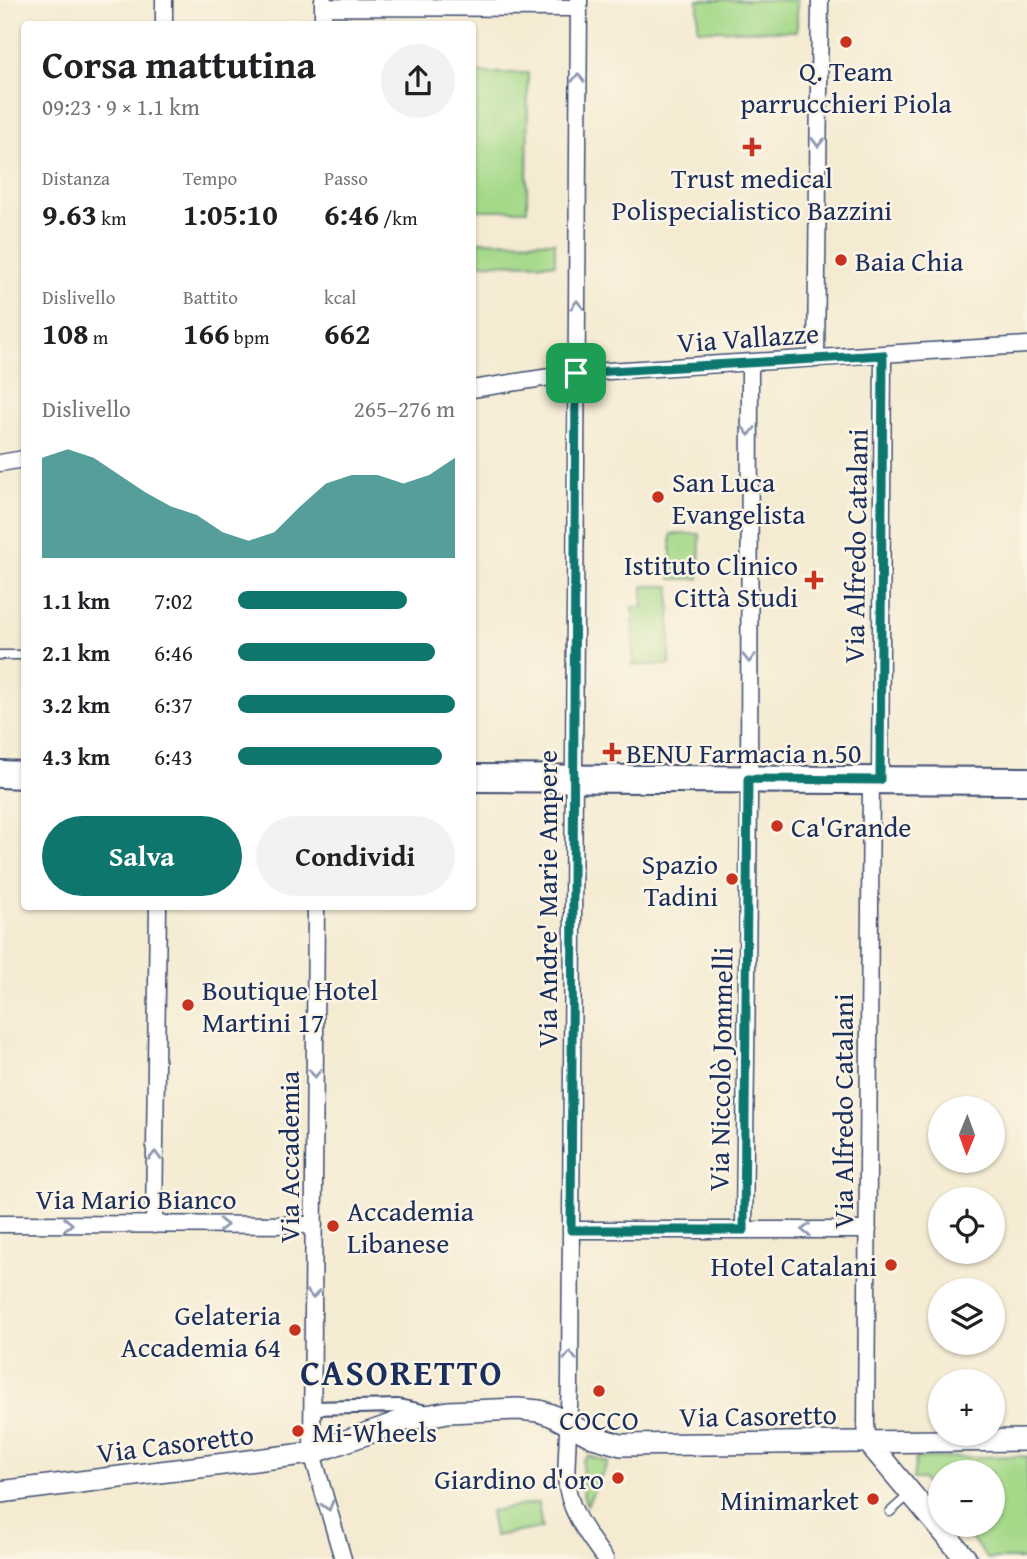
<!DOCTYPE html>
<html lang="it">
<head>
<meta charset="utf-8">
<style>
  :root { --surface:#fff; --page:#f2f2f2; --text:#202124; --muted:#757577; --accent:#0f766e }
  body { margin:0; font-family:"Gentium Book Plus",serif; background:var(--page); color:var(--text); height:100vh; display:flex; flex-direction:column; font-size:26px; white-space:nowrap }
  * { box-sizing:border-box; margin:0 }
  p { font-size:23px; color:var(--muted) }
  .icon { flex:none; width:38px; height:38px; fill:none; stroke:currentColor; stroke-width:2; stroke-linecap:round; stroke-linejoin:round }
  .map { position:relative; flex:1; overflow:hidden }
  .drawer { position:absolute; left:21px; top:21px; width:455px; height:889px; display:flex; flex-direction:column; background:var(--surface); border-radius:7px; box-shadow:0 2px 5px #0004 }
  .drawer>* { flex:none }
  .needle { width:46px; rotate:181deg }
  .tools { position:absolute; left:928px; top:1096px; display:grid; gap:14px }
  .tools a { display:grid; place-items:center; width:77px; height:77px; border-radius:50%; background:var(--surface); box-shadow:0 2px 5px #0004; font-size:35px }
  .pin { position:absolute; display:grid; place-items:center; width:60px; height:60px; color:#fff; margin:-30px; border-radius:14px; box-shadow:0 4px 10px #0006 }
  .round { display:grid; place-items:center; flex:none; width:74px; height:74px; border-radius:37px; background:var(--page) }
  .headline { display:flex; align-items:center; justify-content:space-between; height:119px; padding:0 21px }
  h1 { font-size:38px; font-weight:800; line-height:52px }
  .figures { display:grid; grid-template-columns:repeat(3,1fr); gap:10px; height:119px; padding:7px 21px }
  .figures div { display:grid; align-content:center }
  .figures b { font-size:30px; font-weight:800 }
  .figures small { font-size:19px; font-weight:400 }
  .figures p { font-size:19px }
  .chart { height:196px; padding:14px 21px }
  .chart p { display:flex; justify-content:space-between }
  .chart svg { width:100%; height:126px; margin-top:7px; fill:var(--accent); opacity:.7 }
  .primary-button { display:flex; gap:14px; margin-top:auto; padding:14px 21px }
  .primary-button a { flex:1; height:80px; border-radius:42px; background:var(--accent); color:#fff; font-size:28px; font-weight:800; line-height:80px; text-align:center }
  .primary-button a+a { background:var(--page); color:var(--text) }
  ul { padding:0 21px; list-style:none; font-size:23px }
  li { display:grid; grid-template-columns:112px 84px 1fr; align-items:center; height:52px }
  li i { height:18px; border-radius:9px; background:var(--accent) }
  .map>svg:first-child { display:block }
  .green { fill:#a5d98a; stroke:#608474; stroke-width:2 }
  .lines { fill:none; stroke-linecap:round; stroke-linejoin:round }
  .service-casing { stroke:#3c4b6f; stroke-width:11 }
  .pedestrian-casing { stroke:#3c4b6f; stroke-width:16 }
  .minor-casing { stroke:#3c4b6f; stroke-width:19 }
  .tertiary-casing { stroke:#3c4b6f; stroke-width:24 }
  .primary-casing { stroke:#3c4b6f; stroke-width:30 }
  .service { stroke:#fff; stroke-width:8 }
  .pedestrian { stroke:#fff; stroke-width:12 }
  .minor { stroke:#fff; stroke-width:16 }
  .tertiary { stroke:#fff; stroke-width:21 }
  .primary { stroke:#fff; stroke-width:26 }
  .oneway { stroke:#8d97ae }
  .route-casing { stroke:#fff; stroke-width:14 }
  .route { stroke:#0f766e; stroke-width:9 }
  .poi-dot { fill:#c8321e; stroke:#fcf5e5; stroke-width:2.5 }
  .labels { text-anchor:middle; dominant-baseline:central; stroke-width:5; stroke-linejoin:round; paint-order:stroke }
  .poi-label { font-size:28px; fill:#1b2f5e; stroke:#fcf5e5; text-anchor:start }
  .street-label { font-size:28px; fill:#1b2f5e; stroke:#fcf5e5 }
  .district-label { font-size:35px; font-weight:bold; letter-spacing:2px; fill:#1b2f5e; stroke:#fcf5e5 }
</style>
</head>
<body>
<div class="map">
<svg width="1027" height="1559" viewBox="0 0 1027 1559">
  <rect width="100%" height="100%" fill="#fcf5e5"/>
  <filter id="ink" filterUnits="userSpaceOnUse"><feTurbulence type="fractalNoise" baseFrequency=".0143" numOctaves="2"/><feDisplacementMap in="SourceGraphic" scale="14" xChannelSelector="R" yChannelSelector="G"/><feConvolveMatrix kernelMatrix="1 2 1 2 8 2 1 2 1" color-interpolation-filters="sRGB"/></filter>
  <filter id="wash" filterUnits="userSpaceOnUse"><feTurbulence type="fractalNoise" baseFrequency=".00686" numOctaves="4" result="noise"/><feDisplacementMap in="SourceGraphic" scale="28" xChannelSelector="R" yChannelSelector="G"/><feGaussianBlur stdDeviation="1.57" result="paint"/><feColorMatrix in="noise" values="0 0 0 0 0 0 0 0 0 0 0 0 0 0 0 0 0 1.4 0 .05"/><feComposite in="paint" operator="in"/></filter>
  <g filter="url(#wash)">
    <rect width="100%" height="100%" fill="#f4ebd2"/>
    <path class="green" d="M 698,0 L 797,0 L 797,31 L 698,30 Z
      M 473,73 L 528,73 L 527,210 L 473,210 Z
      M 473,241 L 555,242 L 555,264 L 473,263 Z
      M 671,534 L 700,534 L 699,579 L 671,579 Z
      M 643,586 L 670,586 L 670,665 L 633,665 L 633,607 L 643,607 Z
      M 589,1456 L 608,1462 L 587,1505 C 580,1493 582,1475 583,1461 Z
      M 1027,1456 L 1027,1558 L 1025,1559 L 988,1559 L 959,1524 L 992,1524 L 992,1472 L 940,1472 L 940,1501 L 922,1479 L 913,1479 L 916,1458 Z
      M 538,1503 L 542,1528 L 494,1536 L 490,1511 Z"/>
  </g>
  <g filter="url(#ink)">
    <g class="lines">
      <defs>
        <path id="service" d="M 0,655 L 24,655
          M 890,1512 L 909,1495"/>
        <path id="pedestrian" d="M 312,1408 L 398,1406 L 427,1412"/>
        <path id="minor" d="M 579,0 L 570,1383 L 566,1478 C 568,1510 587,1534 605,1559
          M 323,7 L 579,8
          M 164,24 L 164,0
          M 323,24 L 323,0
          M 816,359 L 820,0
          M 472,389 L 576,373 L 1027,345
          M 0,463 L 24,459
          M 880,780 L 883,355
          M 316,906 L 312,1453 L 343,1559
          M 0,1224 L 314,1225
          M 154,1225 L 158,906
          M 571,1230 L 868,1230
          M 744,1230 L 749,802 L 750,363
          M 868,1442 L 866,1425 L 871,780"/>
        <path id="tertiary" d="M 868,1442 L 966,1559
          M 0,1492 L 312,1453 L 405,1420 L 448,1412 L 518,1409 L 539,1411 L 551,1415 L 593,1437 L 621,1445 L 1027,1440"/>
        <path id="primary" d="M 0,774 L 24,775
          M 472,778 L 1027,781"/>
      </defs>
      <use href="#service" class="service-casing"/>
      <use href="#pedestrian" class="pedestrian-casing"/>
      <use href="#minor" class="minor-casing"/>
      <use href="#tertiary" class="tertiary-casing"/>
      <use href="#primary" class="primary-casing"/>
      <use href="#service" class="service"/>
      <use href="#pedestrian" class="pedestrian"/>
      <use href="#minor" class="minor"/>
      <use href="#tertiary" class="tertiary"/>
      <use href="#primary" class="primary"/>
    </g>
    <defs><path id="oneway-chevron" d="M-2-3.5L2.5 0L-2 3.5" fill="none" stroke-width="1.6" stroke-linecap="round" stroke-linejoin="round" transform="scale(1.75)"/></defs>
    <g class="oneway">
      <use href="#oneway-chevron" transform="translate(578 78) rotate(-90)"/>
      <use href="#oneway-chevron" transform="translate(818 142) rotate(91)"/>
      <use href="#oneway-chevron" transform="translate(577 305) rotate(-90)"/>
      <use href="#oneway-chevron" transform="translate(749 431) rotate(90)"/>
      <use href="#oneway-chevron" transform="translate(749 658) rotate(90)"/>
      <use href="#oneway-chevron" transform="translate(315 1073) rotate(90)"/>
      <use href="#oneway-chevron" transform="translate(155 1156) rotate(-89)"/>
      <use href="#oneway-chevron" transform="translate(68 1224)"/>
      <use href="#oneway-chevron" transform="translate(223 1225)"/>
      <use href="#oneway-chevron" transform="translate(806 1230) rotate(-180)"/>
      <use href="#oneway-chevron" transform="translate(313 1294) rotate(90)"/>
      <use href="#oneway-chevron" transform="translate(570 1356) rotate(-90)"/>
      <use href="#oneway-chevron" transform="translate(328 1506) rotate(74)"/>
    </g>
  </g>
  <g class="lines" filter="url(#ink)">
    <defs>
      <path id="route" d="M 883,355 L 880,780 L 748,779 L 744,1230 L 571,1230 L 576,373 Z"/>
    </defs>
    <use href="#route" class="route-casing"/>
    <use href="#route" class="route"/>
  </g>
  <g class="poi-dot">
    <circle cx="846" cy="42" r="7"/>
    <path d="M748.5 136.5h7v7h7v7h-7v7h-7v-7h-7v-7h7z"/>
    <circle cx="841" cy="260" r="7"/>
    <circle cx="658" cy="497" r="7"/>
    <path d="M810.5 569.5h7v7h7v7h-7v7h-7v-7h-7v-7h7z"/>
    <path d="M608.5 741.5h7v7h7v7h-7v7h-7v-7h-7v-7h7z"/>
    <circle cx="777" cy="826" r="7"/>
    <circle cx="732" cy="879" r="7"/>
    <circle cx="188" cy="1005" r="7"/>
    <circle cx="333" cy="1226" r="7"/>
    <circle cx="891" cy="1265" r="7"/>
    <circle cx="295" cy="1330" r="7"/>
    <circle cx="599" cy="1391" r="7"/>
    <circle cx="298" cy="1431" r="7"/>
    <circle cx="618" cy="1478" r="7"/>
    <circle cx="873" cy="1499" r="7"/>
  </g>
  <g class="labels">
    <g class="poi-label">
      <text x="846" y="70" text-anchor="middle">Q. Team<tspan x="846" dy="32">parrucchieri Piola</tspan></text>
      <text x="752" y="177" text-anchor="middle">Trust medical<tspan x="752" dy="32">Polispecialistico Bazzini</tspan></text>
      <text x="855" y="260">Baia Chia</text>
      <text x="672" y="481">San Luca<tspan x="672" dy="32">Evangelista</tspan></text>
      <text x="798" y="564" text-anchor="end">Istituto Clinico<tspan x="798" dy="32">Città Studi</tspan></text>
      <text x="626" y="752">BENU Farmacia n.50</text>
      <text x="791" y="826">Ca'Grande</text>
      <text x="718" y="863" text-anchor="end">Spazio<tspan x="718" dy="32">Tadini</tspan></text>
      <text x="202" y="989">Boutique Hotel<tspan x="202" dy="32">Martini 17</tspan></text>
      <text x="347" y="1210">Accademia<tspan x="347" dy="32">Libanese</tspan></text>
      <text x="877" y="1265" text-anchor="end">Hotel Catalani</text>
      <text x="281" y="1314" text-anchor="end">Gelateria<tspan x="281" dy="32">Accademia 64</tspan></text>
      <text x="599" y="1419" text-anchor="middle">COCCO</text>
      <text x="312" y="1431">Mi-Wheels</text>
      <text x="604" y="1478" text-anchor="end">Giardino d'oro</text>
      <text x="859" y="1499" text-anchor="end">Minimarket</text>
    </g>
    <g class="street-label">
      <text transform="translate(748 337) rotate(-4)">Via Vallazze</text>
      <text transform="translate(855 546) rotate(-89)">Via Alfredo Catalani</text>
      <text transform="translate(546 899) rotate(-90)">Via Andre' Marie Ampere</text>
      <text transform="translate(720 1069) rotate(-89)">Via Niccolò Jommelli</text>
      <text transform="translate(842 1111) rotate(-90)">Via Alfredo Catalani</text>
      <text transform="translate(288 1157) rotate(-90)">Via Accademia</text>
      <text x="136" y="1198">Via Mario Bianco</text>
      <text transform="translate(758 1415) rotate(-1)">Via Casoretto</text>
      <text transform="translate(175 1443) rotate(-7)">Via Casoretto</text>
    </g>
    <g class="district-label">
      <text x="402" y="1372">CASORETTO</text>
    </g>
  </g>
</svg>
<div class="tools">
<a><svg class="needle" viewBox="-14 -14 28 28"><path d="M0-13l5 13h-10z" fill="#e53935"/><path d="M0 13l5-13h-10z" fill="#757577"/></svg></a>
<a><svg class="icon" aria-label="locate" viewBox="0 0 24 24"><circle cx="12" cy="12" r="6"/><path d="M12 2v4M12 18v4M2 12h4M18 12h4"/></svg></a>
<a><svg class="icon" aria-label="layers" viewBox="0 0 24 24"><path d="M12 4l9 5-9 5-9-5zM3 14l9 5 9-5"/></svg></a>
<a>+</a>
<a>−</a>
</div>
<div class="pin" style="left:576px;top:373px;background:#1e9e55"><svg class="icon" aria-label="arrive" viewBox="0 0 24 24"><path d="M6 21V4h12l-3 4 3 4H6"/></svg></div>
<section class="drawer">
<div class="headline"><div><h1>Corsa mattutina</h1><p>09:23 · 9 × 1.1 km</p></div><a class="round"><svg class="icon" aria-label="share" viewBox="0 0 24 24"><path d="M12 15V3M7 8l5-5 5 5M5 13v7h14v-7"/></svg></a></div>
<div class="figures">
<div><p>Distanza</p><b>9.63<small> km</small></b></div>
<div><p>Tempo</p><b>1:05:10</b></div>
<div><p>Passo</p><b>6:46<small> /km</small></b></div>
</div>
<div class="figures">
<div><p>Dislivello</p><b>108<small> m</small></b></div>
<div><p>Battito</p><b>166<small> bpm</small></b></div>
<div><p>kcal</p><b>662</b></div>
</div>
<div class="chart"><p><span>Dislivello</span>265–276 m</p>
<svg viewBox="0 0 160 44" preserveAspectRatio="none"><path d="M0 44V9L10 6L20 9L30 15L40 21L50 26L60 29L70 35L80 38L90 35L100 26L110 18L120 15L130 15L140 18L150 15L160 9V44z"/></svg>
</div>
<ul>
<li><b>1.1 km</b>7:02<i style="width:78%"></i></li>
<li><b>2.1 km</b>6:46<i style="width:91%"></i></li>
<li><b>3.2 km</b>6:37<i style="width:100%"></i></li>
<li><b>4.3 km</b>6:43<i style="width:94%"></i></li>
</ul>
<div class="primary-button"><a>Salva</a><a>Condividi</a></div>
</section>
</div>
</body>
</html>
